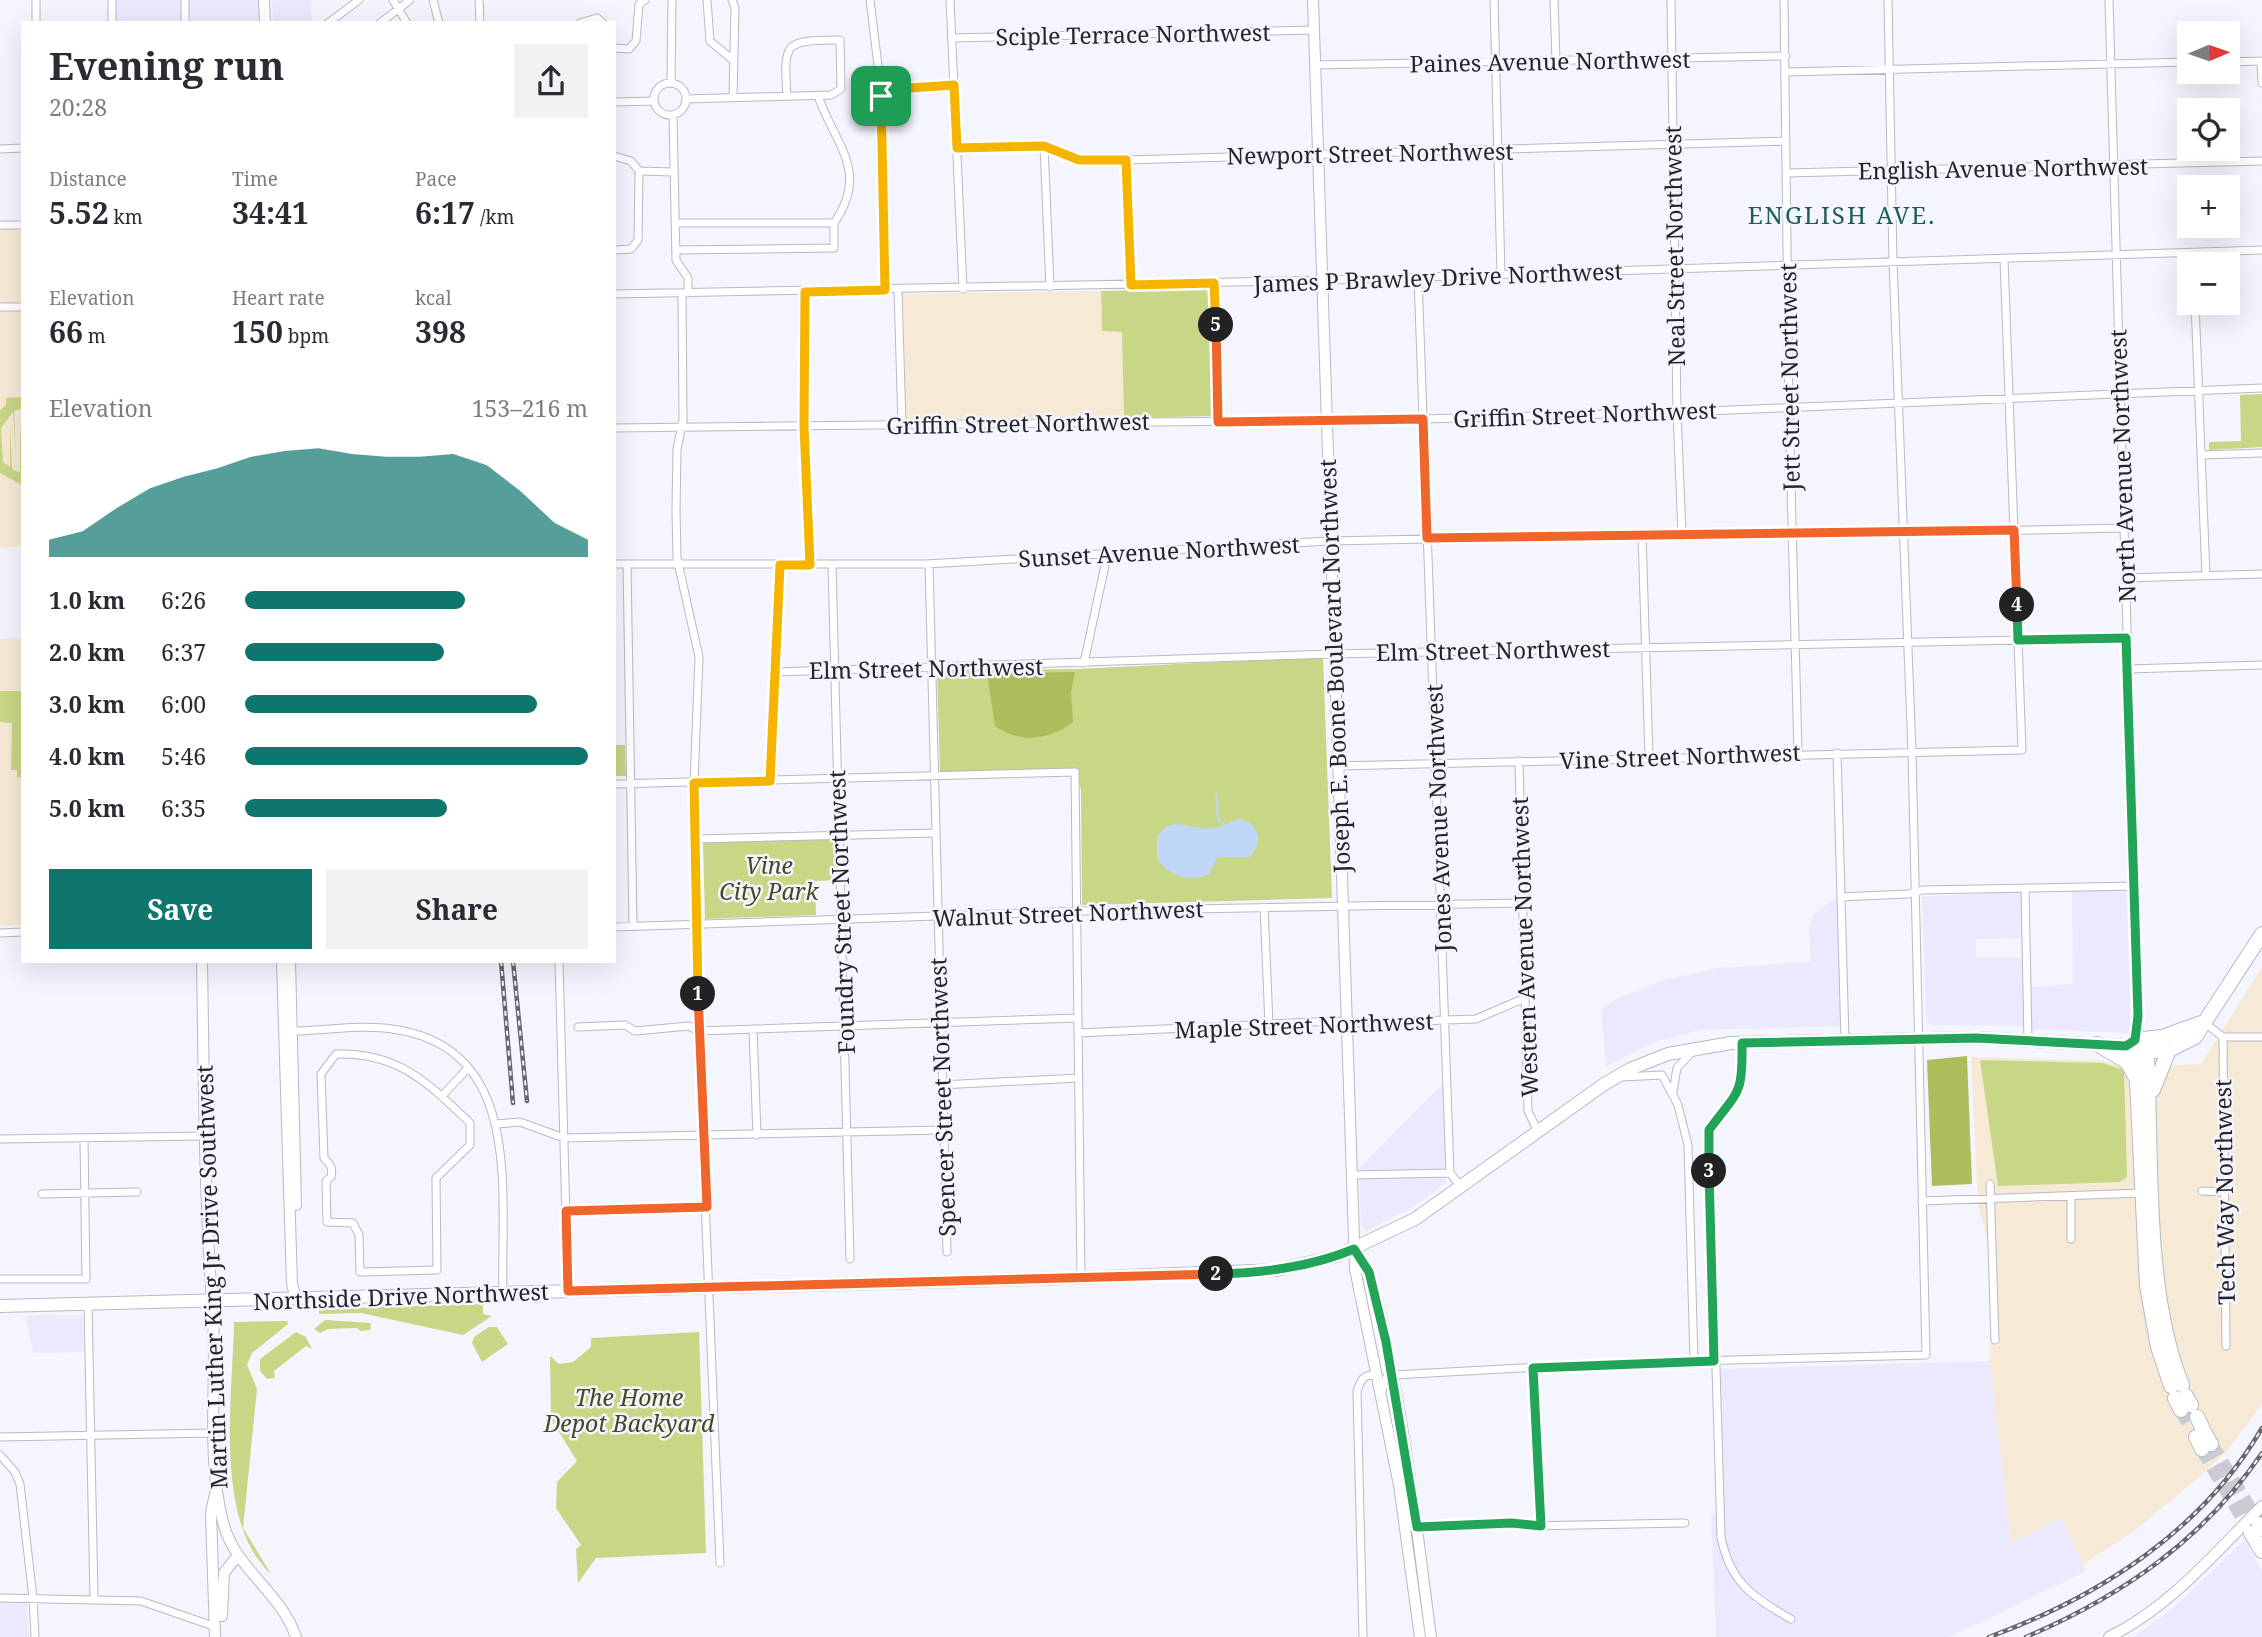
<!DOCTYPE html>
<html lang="en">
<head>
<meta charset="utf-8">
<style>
  :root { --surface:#fff; --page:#f2f2f3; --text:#2b2b33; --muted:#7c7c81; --accent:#0f766e }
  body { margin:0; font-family:"Noto Serif",serif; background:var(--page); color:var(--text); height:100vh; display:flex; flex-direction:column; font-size:26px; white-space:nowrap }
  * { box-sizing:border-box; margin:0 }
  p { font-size:23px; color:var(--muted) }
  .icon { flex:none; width:38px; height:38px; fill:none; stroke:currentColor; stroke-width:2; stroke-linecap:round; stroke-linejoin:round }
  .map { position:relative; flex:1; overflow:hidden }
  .sheet { position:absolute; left:21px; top:21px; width:595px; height:942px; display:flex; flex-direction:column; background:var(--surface); border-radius:0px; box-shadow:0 7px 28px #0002 }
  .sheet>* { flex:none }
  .needle { width:46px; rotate:88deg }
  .tools { position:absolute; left:2177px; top:21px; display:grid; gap:14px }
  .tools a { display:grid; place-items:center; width:63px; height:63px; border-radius:0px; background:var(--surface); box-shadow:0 7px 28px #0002; font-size:35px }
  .pin { position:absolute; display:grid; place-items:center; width:60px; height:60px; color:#fff; margin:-30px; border-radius:14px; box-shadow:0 4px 10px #0006 }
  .km { position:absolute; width:35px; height:35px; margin:-18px; border-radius:50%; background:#222; color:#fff; font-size:19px; line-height:35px; text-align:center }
  .round { display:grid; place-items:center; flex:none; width:74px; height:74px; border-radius:0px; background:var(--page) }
  .head { display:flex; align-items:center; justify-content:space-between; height:119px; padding:0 28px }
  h1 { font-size:38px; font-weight:700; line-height:52px }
  .metrics { display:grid; grid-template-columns:repeat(3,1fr); gap:10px; height:119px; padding:7px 28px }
  .metrics div { display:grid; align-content:center }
  .metrics b { font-size:30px; font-weight:700 }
  .metrics small { font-size:19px; font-weight:400 }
  .metrics p { font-size:19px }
  .chart { height:196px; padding:14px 28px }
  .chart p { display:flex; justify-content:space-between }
  .chart svg { width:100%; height:126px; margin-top:7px; fill:var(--accent); opacity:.7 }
  .cta { display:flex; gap:14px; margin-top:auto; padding:14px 28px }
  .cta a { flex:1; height:80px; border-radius:0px; background:var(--accent); color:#fff; font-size:28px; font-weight:700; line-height:80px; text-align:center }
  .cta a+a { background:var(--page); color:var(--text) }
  ul { padding:0 28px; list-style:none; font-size:23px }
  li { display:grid; grid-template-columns:112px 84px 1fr; align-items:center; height:52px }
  li i { height:18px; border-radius:9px; background:var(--accent) }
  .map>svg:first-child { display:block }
  .commercial { fill:#ece9ff }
  .education { fill:#f6ead6 }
  .green { fill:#c7d786 }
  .forest { fill:#acbe5c }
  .water { fill:#c1d7f7 }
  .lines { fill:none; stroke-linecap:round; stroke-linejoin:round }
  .stream { stroke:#c1d7f7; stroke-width:2 }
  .highway-tunnel { stroke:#cbcbd4; stroke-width:14; stroke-dasharray:14 7; stroke-linecap:butt }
  .street-casing { stroke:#b8b9c4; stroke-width:9 }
  .secondary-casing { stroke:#b8b9c4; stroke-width:12 }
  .primary-casing { stroke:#b8b9c4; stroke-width:14 }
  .highway-casing { stroke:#b8b9c4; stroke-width:16 }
  .street { stroke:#fff; stroke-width:7 }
  .secondary { stroke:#fff; stroke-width:10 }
  .primary { stroke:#fff; stroke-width:12 }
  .highway { stroke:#fff; stroke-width:14 }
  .rail-casing { stroke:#66676d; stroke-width:4.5 }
  .rail { stroke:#f4f5ff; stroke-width:2; stroke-dasharray:5; stroke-linecap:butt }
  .split-1-casing { stroke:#fff; stroke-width:14 }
  .split-2-casing { stroke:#fff; stroke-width:14 }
  .split-3-casing { stroke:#fff; stroke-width:14 }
  .split-4-casing { stroke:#fff; stroke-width:14 }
  .split-5-casing { stroke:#fff; stroke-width:14 }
  .split-6-casing { stroke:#fff; stroke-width:14 }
  .split-1 { stroke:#f5b400; stroke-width:9 }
  .split-2 { stroke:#f0652b; stroke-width:9 }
  .split-3 { stroke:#22a559; stroke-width:9 }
  .split-4 { stroke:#22a559; stroke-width:9 }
  .split-5 { stroke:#f0652b; stroke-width:9 }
  .split-6 { stroke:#f5b400; stroke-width:9 }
  .labels { text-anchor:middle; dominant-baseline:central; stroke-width:5; stroke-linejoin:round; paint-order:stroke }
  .street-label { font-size:23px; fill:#252529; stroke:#f4f5ff }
  .park-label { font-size:23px; font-style:italic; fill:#424a21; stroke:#f4f5ff }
  .neighbourhood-label { font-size:24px; letter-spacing:2px; fill:#205b5c; stroke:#f4f5ff }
</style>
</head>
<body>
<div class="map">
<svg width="2262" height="1637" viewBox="0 0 2262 1637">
  <rect width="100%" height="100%" fill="#f4f5ff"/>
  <path class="commercial" d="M 113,0 L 268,0 L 266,23 L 114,23 Z
    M 272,0 L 311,0 L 312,23 L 273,23 Z
    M 2127,889 L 2131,1026 L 2127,1033 L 2031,1029 L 2031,987 L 2073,984 L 2072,891 Z
    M 2023,892 L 2024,938 L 1976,939 L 1976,958 L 2023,958 L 2024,1026 L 1932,1025 L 1926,1020 L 1922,897 Z
    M 1838,896 L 1842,1026 L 1700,1030 L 1653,1042 L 1606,1066 L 1601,1010 L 1616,999 L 1662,981 L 1718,968 L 1811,962 L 1809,928 L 1814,914 Z
    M 1443,1083 L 1446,1183 L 1414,1206 L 1366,1231 L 1361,1227 L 1359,1168 Z
    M 83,1315 L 84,1352 L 33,1353 L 26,1316 Z
    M 1990,1361 L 2011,1542 L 2062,1518 L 2086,1571 L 1949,1637 L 1716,1637 L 1711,1514 L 1724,1513 L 1718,1369 Z
    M 2245,1540 L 2262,1571 L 2262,1637 L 2133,1637 L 2170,1611 Z
    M 0,1603 L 27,1603 L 29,1637 L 0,1637 Z"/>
  <path class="education" d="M 0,228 L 23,228 L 23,546 L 0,548 Z
    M 1101,291 L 1102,331 L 1122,331 L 1124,418 L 906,420 L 903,294 Z
    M 23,638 L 23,925 L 0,926 L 0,639 Z
    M 2262,967 L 2262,1404 L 2227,1451 L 2205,1472 L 2137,1529 L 2082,1565 L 2062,1518 L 2011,1543 L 1990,1361 L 1991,1253 L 1978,1205 L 1971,1057 L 2103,1061 L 2126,1068 L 2201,1064 Z"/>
  <path class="green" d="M 1210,289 L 1213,416 L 1124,418 L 1122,332 L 1102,331 L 1101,291 Z
    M 2262,394 L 2262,447 L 2209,450 L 2209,442 L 2241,441 L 2240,395 Z
    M 23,397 L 23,408 L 14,411 L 16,461 L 13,412 L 1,428 L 3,462 L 10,467 L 10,425 L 12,469 L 20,473 L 20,422 L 23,484 L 20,484 L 0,473 L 0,410 L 6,405 L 6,398 Z
    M 1323,657 L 1332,898 L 1082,905 L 1081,790 L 1076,770 L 940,772 L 937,671 L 1077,669 Z
    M 0,691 L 23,691 L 23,777 L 17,777 L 17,770 L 11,770 L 12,723 L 0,722 Z
    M 614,745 L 625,745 L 626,776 L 614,776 Z
    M 835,838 L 836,880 L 815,881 L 816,915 L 705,919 L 703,843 Z
    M 1980,1060 L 2103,1063 L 2124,1070 L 2127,1177 L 2120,1182 L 1998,1186 Z
    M 483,1304 L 483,1314 L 492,1316 L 463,1335 L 361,1313 L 319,1314 L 319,1309 Z
    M 325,1320 L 371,1323 L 370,1330 L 360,1331 L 357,1328 L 328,1329 L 320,1333 L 314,1329 Z
    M 287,1321 L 288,1324 L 252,1353 L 247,1365 L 257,1389 L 243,1528 L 271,1574 C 213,1522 233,1394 234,1322 Z
    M 489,1327 L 497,1327 L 508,1344 L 482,1362 L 472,1343 L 474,1337 Z
    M 296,1332 L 306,1337 L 312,1349 L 306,1346 L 274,1371 L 275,1378 L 267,1379 L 260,1371 L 260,1359 Z
    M 699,1332 L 706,1553 L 596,1558 L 578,1583 L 576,1549 L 581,1545 L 556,1508 L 557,1482 L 577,1461 L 551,1419 L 550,1356 L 559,1364 L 573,1362 L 591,1347 L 591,1338 Z"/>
  <path class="forest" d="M 1075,672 L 1071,692 L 1073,722 C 1050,740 1020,744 995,726 L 987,673 Z
    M 1967,1056 L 1972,1184 L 1932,1186 L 1927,1060 Z"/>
  <path class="water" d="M 1241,819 C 1260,824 1264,843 1249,857 L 1218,857 L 1209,874 C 1190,884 1168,876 1157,858 L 1157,837 C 1172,812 1193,832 1214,828 C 1224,827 1231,820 1241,819 Z"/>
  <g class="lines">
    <path class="stream" d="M 1216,794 L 1218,819 L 1224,824"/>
    <path class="highway-tunnel" d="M 2181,1410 L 2188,1422
      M 2211,1444 L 2259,1524
      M 2202,1449 L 2251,1532"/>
    <defs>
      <path id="street" d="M 36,0 L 36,23
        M 112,0 L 112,23
        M 185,0 L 185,23
        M 393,0 L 407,23
        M 433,0 L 439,23
        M 479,0 L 480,23
        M 707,0 L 710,41 L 733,60
        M 732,0 L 735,8 L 733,98
        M 870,0 L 881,90 L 885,291
        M 950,0 L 963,289
        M 1494,0 L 1501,275
        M 1554,0 L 1556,60
        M 1671,0 L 1677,412 L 1682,534
        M 1784,0 L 1789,408 L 1798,753
        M 2109,0 L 2138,1016 L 2135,1040
        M 328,23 L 359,0
        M 380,23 L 410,0
        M 580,23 L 597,18 L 603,23
        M 952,38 L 1314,30
        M 614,48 L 629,49 L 636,41 L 639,4 L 645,0
        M 2261,61 L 2262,83
        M 2228,62 L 2262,61
        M 1315,65 L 1786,56
        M 1786,72 L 2189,62
        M 671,83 L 672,0
        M654 99a16 16 0 1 1 32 0a16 16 0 1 1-32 0Z
        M 881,90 L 954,85
        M 818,96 C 835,145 870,171 834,223
        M 686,99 L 831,95 L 841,89 L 840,40 C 786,41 783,39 787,96
        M 614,102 L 654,101
        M 673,115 L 676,260 L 688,278 L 688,293
        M 1044,146 L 1050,287
        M 957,148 L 1044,146 L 1079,160 L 1126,160 L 1786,141
        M 0,149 L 23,148
        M 614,156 L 631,161 L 639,171 L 673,172
        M 1126,160 L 1131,285
        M 1787,173 L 2262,161
        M 675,223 L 834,223
        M 0,225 L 23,225
        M 614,250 L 631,249 L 638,240 L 639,171
        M 676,250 L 834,248 L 834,223
        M 1418,277 L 1450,1173 L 1462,1188
        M 1214,283 L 1218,422
        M 898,290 L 902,425
        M 805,292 L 804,426 L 810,565
        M 682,293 L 683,420 L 677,449 L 676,511 L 677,558 L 699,657 L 694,783 L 698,1031 L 720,1563
        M 614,294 L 1331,280 L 2262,250
        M 2195,303 L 2206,576
        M 0,307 L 23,307
        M 614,428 L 1423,419 L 1681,412 L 2262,388
        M 2202,455 L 2262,453
        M 1642,535 L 1649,757
        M 614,564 L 926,564 L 1329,541 L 1785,532 L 1801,535 L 2124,528
        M 627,564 L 633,926
        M 929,564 L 947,1252
        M 832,565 L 850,1259
        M 2126,578 L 2262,574
        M 1084,663 L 1107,556
        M 2127,669 L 2262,665
        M 775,672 L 1333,654 L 2126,638
        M 1837,753 L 1845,1040
        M 1519,761 L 1528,1111 L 1538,1132
        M 1337,766 L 2022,750 L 2004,259
        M 770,781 L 780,565
        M 614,784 L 1075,772 L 1081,1278
        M 696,839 L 935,833
        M 2025,888 L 2028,1040
        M 1841,897 L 1908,894 L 1923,890 L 2134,886
        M 1264,907 L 1269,1024
        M 614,927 L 1084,911 L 1523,903
        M 0,933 L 23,932
        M 559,961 L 568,1291
        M 2205,1023 L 2223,1037 L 2262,1037
        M 578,1027 L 625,1025 L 635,1031 L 689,1026 L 698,1031 L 1078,1018
        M 753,1029 L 757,1135
        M 290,1031 C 322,1031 361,1024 392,1029 C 526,1047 500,1195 503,1293
        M 1078,1033 L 1334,1021 L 1359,1023 L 1476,1019 L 1525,998
        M 2223,1037 L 2226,1346
        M 1742,1043 C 1743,1094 1737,1092 1709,1130 L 1721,1537 C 1730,1582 1753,1598 1791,1619
        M 336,1054 C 398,1052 427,1082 470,1123 L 470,1145 L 436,1178 L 437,1270 L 360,1272 L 359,1235 L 353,1223 L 327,1222 L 326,1181 L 331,1177 C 333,1168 331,1165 324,1158 L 321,1074 Z
        M 1622,1077 L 1662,1075 L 1678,1105 L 1688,1145 L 1694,1361
        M 941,1085 L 1078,1078
        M 1673,1092 L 1677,1068 L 1693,1051
        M 442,1096 L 468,1068
        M 497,1124 L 520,1122 L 564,1138 L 944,1130
        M 0,1139 L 205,1136
        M 1351,1175 L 1450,1173
        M 1990,1184 L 1995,1340
        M 2202,1191 L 2225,1192
        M 42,1194 L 137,1192
        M 2071,1196 L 2071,1239
        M 1922,1201 L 2142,1193
        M 567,1211 L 707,1207
        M 0,1279 L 86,1279 L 84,1139
        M 88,1304 L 94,1598
        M 1533,1368 L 1541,1526
        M 1382,1391 L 1386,1378 L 1393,1375 L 1615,1363 L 1926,1355 L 1912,752 L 1893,262 L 1888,0
        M 0,1437 L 214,1433
        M 0,1455 L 15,1472 L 20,1484 L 33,1598 L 35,1637
        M 1413,1527 L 1512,1523 L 1526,1526 L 1685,1523
        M 0,1598 L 141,1601 L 216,1627
        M 1363,1637 L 1357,1391 C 1361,1380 1363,1374 1375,1375"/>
      <path id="secondary" d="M 264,0 L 265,23
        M 1313,0 L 1355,1269 L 1399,1485 L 1420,1637
        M 202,961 C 204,1079 204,1198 213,1316 C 217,1384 206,1456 223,1522 C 234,1568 281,1592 296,1637
        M 282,961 L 292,1284 L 296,1299
        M 290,961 L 296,1205
        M 1355,1251 C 1378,1285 1383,1327 1391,1367 C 1409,1456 1419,1547 1431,1637
        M 215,1494 L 211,1512 L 215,1637
        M 222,1616 L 224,1573 L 238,1555
        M 2109,1637 C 2170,1607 2214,1554 2262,1506"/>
      <path id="primary" d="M 0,1306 L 1074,1278 L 1277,1270 L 1337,1256 L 1415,1219 L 1603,1085 L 1630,1069 L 1668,1054 L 1731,1043 L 1976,1038 L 2126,1046 L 2135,1053"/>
      <path id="highway" d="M 2146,1039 C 2153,1145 2142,1287 2182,1385
        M 2097,1044 L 2127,1062 L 2135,1076
        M 2140,1053 L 2171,1049 L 2195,1037 L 2262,934
        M 2153,1090 L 2169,1050
        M 2171,1386 L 2158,1347 L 2147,1286 L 2135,1040 L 2162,1037 L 2204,1022
        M 2186,1396 L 2191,1405
        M 2175,1398 L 2181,1410
        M 2197,1417 L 2202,1427
        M 2205,1433 L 2211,1444
        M 2196,1437 L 2202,1449
        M 2259,1524 L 2262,1529
        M 2251,1533 L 2262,1551"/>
    </defs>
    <use href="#street" class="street-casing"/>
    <use href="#secondary" class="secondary-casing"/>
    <use href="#primary" class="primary-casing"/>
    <use href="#highway" class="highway-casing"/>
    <use href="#street" class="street"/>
    <use href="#secondary" class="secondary"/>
    <use href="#primary" class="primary"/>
    <use href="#highway" class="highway"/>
    <defs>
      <path id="rail" d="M 501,961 L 513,1103
        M 513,961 L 527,1101
        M 1989,1637 C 2099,1597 2202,1531 2262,1428
        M 2026,1637 C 2122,1596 2203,1540 2262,1453"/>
    </defs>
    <use href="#rail" class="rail-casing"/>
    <use href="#rail" class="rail"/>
  </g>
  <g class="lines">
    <defs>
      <path id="split-1" d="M 698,994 L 694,783 L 770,781 L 780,565 L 810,565 L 804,426 L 805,292 L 885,290 L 881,96"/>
      <path id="split-2" d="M 698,994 L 707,1207 L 566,1211 L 568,1291 L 1216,1274"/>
      <path id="split-3" d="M 1216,1274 C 1262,1273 1311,1267 1354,1249 L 1369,1272 L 1386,1342 L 1417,1527 L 1512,1523 L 1541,1526 L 1533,1368 L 1714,1361 L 1709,1171"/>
      <path id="split-4" d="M 1709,1171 L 1709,1130 C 1738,1090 1743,1097 1742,1043 L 1976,1038 L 2126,1046 L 2135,1040 L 2138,1016 L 2126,638 L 2018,640 L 2017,605"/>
      <path id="split-5" d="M 1216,325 L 1218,422 L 1423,419 L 1427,538 L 2014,530 L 2017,605"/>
      <path id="split-6" d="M 881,96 L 881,90 L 954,85 L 957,148 L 1044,146 L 1079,160 L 1126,160 L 1131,285 L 1214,283 L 1216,325"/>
    </defs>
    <use href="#split-1" class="split-1-casing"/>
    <use href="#split-2" class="split-2-casing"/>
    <use href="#split-3" class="split-3-casing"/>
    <use href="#split-4" class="split-4-casing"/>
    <use href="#split-5" class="split-5-casing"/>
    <use href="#split-6" class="split-6-casing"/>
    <use href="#split-1" class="split-1"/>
    <use href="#split-2" class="split-2"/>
    <use href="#split-3" class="split-3"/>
    <use href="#split-4" class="split-4"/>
    <use href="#split-5" class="split-5"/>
    <use href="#split-6" class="split-6"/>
  </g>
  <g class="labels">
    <g class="street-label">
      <text transform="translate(1133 34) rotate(-1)">Sciple Terrace Northwest</text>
      <text transform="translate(1550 61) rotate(-1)">Paines Avenue Northwest</text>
      <text transform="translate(1370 153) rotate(-1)">Newport Street Northwest</text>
      <text transform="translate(2003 168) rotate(-1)">English Avenue Northwest</text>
      <text transform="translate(1674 246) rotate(-91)">Neal Street Northwest</text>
      <text transform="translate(1438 277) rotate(-2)">James P Brawley Drive Northwest</text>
      <text transform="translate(1789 377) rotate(-91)">Jett Street Northwest</text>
      <text transform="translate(1585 414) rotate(-2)">Griffin Street Northwest</text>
      <text transform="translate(1018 423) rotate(-1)">Griffin Street Northwest</text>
      <text transform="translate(2122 466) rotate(-92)">North Avenue Northwest</text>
      <text transform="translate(1159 551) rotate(-3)">Sunset Avenue Northwest</text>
      <text transform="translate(1493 650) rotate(-1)">Elm Street Northwest</text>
      <text transform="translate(1334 666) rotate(-92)">Joseph E. Boone Boulevard Northwest</text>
      <text transform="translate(926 668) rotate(-1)">Elm Street Northwest</text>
      <text transform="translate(1680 756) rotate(-2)">Vine Street Northwest</text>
      <text transform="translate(1438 818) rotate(-92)">Jones Avenue Northwest</text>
      <text transform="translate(841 912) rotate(-92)">Foundry Street Northwest</text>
      <text transform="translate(1068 913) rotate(-2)">Walnut Street Northwest</text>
      <text transform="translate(1524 947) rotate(-92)">Western Avenue Northwest</text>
      <text transform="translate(1304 1025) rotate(-2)">Maple Street Northwest</text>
      <text transform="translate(942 1097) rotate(-92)">Spencer Street Northwest</text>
      <text transform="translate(2224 1192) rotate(-91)">Tech Way Northwest</text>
      <text transform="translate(211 1277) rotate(-92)">Martin Luther King Jr Drive Southwest</text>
      <text transform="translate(401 1296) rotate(-2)">Northside Drive Northwest</text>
    </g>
    <g class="park-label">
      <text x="769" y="865">Vine<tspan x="769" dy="26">City Park</tspan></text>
      <text x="629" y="1397">The Home<tspan x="629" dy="26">Depot Backyard</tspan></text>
    </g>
    <g class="neighbourhood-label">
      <text x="1842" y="214">ENGLISH AVE.</text>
    </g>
  </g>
</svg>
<div class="tools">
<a><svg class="needle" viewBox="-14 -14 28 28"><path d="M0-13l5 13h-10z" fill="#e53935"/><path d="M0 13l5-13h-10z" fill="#7c7c81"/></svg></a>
<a><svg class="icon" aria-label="locate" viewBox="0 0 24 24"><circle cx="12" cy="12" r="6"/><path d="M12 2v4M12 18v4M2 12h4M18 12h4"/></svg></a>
<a>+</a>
<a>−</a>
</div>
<div class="pin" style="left:881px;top:96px;background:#1e9e55"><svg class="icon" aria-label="arrive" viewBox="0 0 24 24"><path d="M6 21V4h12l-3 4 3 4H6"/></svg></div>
<b class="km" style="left:698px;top:994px">1</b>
<b class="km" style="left:1216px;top:1274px">2</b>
<b class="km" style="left:1709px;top:1171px">3</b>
<b class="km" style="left:2017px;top:605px">4</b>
<b class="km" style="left:1216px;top:325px">5</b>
<section class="sheet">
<div class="head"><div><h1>Evening run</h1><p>20:28</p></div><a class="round"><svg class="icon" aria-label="share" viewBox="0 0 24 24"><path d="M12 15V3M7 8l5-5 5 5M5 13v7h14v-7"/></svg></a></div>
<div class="metrics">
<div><p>Distance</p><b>5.52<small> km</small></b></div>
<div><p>Time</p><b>34:41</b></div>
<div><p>Pace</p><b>6:17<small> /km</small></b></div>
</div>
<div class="metrics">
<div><p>Elevation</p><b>66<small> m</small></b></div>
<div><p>Heart rate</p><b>150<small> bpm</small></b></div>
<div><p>kcal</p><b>398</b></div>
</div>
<div class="chart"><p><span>Elevation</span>153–216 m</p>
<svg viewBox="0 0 160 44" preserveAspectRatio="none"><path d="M0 44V38L10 35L20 27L30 20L40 16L50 13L60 9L70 7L80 6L90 8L100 9L110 9L120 8L130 12L140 21L150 32L160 38V44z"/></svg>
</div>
<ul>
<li><b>1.0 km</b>6:26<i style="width:64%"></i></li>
<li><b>2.0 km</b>6:37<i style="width:58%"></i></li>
<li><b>3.0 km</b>6:00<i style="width:85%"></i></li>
<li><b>4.0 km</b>5:46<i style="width:100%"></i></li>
<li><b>5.0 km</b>6:35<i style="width:59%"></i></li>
</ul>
<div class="cta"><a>Save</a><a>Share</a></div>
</section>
</div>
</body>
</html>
